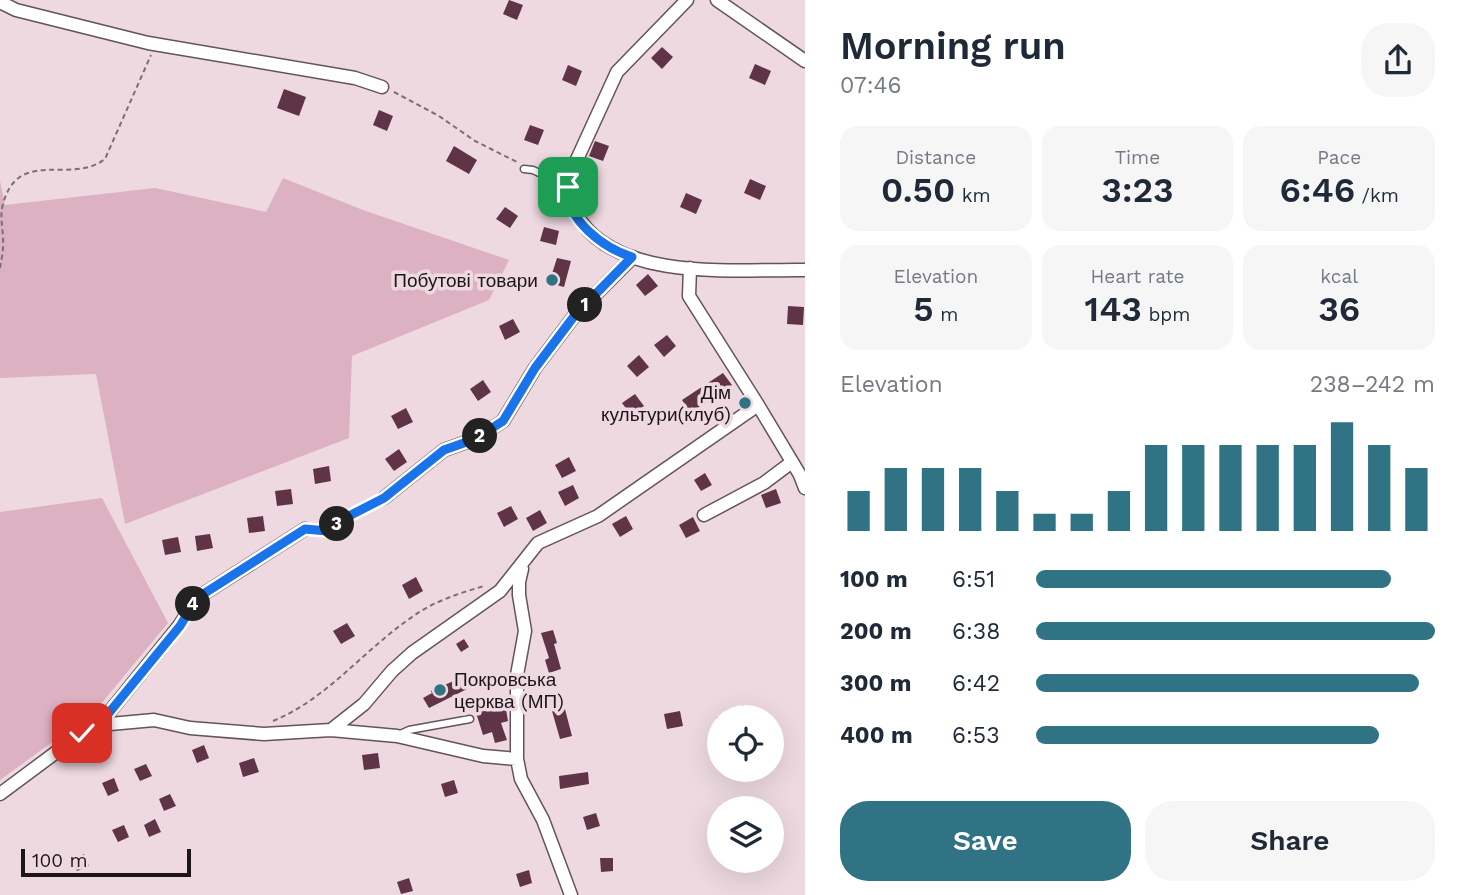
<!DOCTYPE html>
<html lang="en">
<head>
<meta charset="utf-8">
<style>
  :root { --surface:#fff; --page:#f6f6f7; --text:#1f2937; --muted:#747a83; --accent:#307384 }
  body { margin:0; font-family:"Work Sans",sans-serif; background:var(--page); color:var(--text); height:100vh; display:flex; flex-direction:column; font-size:26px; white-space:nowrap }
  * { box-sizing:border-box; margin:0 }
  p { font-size:23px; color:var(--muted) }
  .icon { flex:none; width:38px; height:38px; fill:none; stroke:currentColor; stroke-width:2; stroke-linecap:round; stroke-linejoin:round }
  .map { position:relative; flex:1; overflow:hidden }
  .drawer { display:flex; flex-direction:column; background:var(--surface); width:665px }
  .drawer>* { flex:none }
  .controls { position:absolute; left:707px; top:705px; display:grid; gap:14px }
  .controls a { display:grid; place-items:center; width:77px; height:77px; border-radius:50%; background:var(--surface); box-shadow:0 7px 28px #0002; font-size:35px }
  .scale { position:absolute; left:21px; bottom:18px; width:170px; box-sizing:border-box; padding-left:7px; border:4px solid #1d1619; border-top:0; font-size:19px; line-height:24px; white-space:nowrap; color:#1d1619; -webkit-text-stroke:5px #eed9e1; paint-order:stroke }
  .pin { position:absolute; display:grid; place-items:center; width:60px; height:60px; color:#fff; margin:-30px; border-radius:14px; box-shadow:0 4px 10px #0006 }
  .km { position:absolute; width:35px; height:35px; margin:-18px; border-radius:50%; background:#222; color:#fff; font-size:19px; line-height:35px; text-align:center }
  .round { display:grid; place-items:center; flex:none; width:74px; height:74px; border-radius:28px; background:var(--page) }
  .headline { display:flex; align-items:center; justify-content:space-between; height:119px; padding:0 35px }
  h1 { font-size:38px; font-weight:600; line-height:52px }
  .metrics { display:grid; grid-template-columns:repeat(3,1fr); gap:10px; height:119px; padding:7px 35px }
  .metrics div { display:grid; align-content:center; border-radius:18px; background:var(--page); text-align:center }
  .metrics b { font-size:35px; font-weight:600 }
  .metrics small { font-size:19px; font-weight:400 }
  .metrics p { font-size:19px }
  .chart { height:196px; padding:14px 35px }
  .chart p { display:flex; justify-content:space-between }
  .chart svg { width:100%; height:126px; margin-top:7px; stroke:var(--accent); stroke-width:6 }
  .action { display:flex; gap:14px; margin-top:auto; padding:14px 35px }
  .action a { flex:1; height:80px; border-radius:28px; background:var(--accent); color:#fff; font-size:28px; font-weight:600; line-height:80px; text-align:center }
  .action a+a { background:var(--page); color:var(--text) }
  ul { padding:0 35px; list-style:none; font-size:23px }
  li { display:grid; grid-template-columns:112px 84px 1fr; align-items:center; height:52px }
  li i { height:18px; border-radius:9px; background:var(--accent) }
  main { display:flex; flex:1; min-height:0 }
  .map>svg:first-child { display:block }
  .green { fill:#dcb1c2 }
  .building { fill:#5f3447 }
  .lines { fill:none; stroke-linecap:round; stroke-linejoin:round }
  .lane-casing { stroke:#64535a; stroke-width:9 }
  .street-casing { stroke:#64535a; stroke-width:15 }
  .path { stroke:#7c6f74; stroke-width:2; stroke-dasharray:5 3.5; stroke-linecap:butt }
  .lane { stroke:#fff; stroke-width:6 }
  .street { stroke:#fff; stroke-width:12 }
  .route-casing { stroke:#fff; stroke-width:14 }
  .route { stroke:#1a73e8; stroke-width:9 }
  .poi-dot { fill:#307384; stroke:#eed9e1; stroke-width:2.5 }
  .labels { text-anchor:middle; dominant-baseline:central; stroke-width:7; stroke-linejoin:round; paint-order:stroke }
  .poi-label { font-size:19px; fill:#1d1619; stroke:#eed9e1; text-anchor:end }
</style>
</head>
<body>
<main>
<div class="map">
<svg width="805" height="895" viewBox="0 0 805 895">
  <rect width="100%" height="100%" fill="#eed9e1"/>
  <path class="green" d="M 283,178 L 363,210 L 509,260 L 489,300 L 352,356 L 349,438 L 125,524 L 96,374 L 0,378 L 0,181 L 5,205 L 155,188 L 266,212 Z
    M 102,498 L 168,623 L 95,711 L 0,780 L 0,512 Z"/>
  <path class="building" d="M 509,0 L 523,5 L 517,20 L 503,14 Z
    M 662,47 L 673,57 L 662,69 L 651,58 Z
    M 755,64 L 771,71 L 765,85 L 749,78 Z
    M 568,65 L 582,71 L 576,86 L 562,80 Z
    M 284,89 L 306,97 L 299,116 L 277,108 Z
    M 379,110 L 393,116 L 387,131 L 373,125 Z
    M 530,125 L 544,130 L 538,145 L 524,140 Z
    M 595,141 L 609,146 L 603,161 L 589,156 Z
    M 454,146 L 477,160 L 469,174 L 446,161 Z
    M 750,179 L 766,186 L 760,200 L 744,193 Z
    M 686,193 L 702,200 L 696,214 L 680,207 Z
    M 505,207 L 518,216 L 510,228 L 496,219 Z
    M 544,227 L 559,231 L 556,245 L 540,241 Z
    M 557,258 L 571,261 L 564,287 L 549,283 Z
    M 648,274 L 658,286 L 645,296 L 636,285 Z
    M 788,306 L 804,307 L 803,325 L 787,324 Z
    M 513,319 L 520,332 L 505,340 L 499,326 Z
    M 667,335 L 676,346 L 664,357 L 654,345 Z
    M 639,355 L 649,367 L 637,377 L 627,366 Z
    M 723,373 L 732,385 L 690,413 L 682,400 Z
    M 483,380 L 491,392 L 478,401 L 470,389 Z
    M 635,394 L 644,406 L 631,415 L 622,403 Z
    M 406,408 L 413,422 L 398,429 L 391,416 Z
    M 399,449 L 407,462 L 394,471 L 385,459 Z
    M 569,457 L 576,471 L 562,478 L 555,465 Z
    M 329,466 L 331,481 L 315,484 L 313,469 Z
    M 705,473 L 712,485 L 701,491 L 694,480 Z
    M 573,485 L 579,498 L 565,506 L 558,492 Z
    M 291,489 L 293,504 L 277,506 L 275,491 Z
    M 776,489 L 781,503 L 766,508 L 761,495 Z
    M 511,506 L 518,519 L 504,527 L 497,513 Z
    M 540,510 L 547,523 L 533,531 L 526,518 Z
    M 263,516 L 265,531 L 249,533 L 247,518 Z
    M 626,516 L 633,529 L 620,537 L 612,524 Z
    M 693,517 L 700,531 L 686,538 L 679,525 Z
    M 210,534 L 213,548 L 197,551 L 195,536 Z
    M 178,537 L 181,552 L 165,555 L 162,540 Z
    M 416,577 L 423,591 L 409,599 L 402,585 Z
    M 347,623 L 355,636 L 341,644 L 333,631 Z
    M 553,630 L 557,643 L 554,644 L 561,669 L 549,673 L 545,660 L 549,658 L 541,633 Z
    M 464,639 L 469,647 L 461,652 L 456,644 Z
    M 467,675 L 473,686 L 429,708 L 423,698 L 432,693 L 431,691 Z
    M 561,694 L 572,736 L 560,739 L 548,697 Z
    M 487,699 L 489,705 L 505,703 L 508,721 L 501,723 L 507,740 L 495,743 L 492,732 L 483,735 L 473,703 Z
    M 743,705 L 749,718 L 716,718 Z
    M 680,711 L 683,726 L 667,729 L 664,714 Z
    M 204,745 L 209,758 L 197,763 L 192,750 Z
    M 378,753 L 380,768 L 364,770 L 362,755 Z
    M 254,758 L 259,772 L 243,777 L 239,763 Z
    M 146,764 L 152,776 L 140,781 L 134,769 Z
    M 588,772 L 589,784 L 560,789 L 559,776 Z
    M 114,778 L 119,791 L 108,796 L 102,783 Z
    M 454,780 L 458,793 L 445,797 L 441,784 Z
    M 170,794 L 176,806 L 164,811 L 159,799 Z
    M 596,813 L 600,826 L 587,830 L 583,817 Z
    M 155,819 L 161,832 L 149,837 L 144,825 Z
    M 124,825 L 129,837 L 118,842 L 112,830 Z
    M 84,854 L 89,866 L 77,871 L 72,859 Z
    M 600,858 L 613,858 L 613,871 L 601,872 Z
    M 529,870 L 532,883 L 520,887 L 516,874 Z
    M 409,878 L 413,891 L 401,894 L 397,882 Z"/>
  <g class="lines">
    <defs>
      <path id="lane" d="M 524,169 L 533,170 L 568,187
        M 400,734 L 409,730 L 470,719"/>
      <path id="street" d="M 687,0 L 617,72 L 568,179 C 567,198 571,208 582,223 C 626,282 739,269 805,270
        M 717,0 L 805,61
        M 0,2 L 16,10 L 148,43 L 355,78 L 382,87
        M 690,268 L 689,296 L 758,405 L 800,475 L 805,488
        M 384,498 L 444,450 L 475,439 L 503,421 L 535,368 L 575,315 L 633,257
        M 704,515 L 764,483 L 792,462
        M 522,569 L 519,582 L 519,595 L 525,631 L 517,675 L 517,759 L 521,779 L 543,820 L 571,895
        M 99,725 L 179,626 L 197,598 L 305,529
        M 331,730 L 397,736 L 483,756 L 517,759
        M 0,794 L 82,733 L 99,725 L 154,720 L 190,728 L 264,734 L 331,730 L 364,704 L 392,671 L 412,653 L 500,591 L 538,543 L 598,516 L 758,405"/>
    </defs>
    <use href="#lane" class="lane-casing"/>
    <use href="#street" class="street-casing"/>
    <path class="path" d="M 394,92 L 439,116 L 475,141 L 519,163
      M 0,268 C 1,261 3,254 3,247 C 4,234 0,221 2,208 C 16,145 70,186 105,159 L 151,55
      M 317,530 L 327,531 L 347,517 L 374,503
      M 273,721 C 329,698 365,648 415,615 C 435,601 460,593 484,586"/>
    <use href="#lane" class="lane"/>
    <use href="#street" class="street"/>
  </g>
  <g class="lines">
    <defs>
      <path id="route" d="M 82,733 L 99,725 L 180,626 L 197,598 L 305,529 L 327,531 L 347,517 L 384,498 L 444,450 L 475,439 L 503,421 L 535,368 L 575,315 L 632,257 C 604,248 565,220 568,187"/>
    </defs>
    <use href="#route" class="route-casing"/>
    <use href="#route" class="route"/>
  </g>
  <g class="poi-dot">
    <circle cx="552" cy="280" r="7"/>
    <circle cx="745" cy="403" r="7"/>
    <circle cx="440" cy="690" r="7"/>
  </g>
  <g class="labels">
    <g class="poi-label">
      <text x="538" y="280">Побутові товари</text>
      <text x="731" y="392">Дім<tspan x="731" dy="22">культури(клуб)</tspan></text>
      <text x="454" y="679" text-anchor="start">Покровська<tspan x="454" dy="22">церква (МП)</tspan></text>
    </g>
  </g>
</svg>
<div class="controls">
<a><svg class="icon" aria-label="locate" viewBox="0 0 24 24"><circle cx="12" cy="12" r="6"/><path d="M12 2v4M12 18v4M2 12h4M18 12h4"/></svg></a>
<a><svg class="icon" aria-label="layers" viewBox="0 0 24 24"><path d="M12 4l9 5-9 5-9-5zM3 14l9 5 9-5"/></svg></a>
</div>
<div class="scale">100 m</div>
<div class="pin" style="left:568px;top:187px;background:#1e9e55"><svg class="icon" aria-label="arrive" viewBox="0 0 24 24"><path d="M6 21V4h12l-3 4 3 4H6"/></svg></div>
<div class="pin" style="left:82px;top:733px;background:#d93025"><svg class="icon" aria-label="check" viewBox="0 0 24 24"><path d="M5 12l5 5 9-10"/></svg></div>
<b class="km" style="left:585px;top:305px">1</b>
<b class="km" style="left:480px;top:436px">2</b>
<b class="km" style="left:337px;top:524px">3</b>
<b class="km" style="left:193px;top:604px">4</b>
</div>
<section class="drawer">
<div class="headline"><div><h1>Morning run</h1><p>07:46</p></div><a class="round"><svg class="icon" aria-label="share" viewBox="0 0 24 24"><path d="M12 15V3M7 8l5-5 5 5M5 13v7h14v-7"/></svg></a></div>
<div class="metrics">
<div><p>Distance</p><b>0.50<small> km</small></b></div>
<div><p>Time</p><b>3:23</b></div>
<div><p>Pace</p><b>6:46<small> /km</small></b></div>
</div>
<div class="metrics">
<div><p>Elevation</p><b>5<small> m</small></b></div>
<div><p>Heart rate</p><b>143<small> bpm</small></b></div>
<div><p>kcal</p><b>36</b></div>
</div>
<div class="chart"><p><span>Elevation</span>238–242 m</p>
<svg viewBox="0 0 160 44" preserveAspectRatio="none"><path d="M5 44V30M15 44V22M25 44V22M35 44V22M45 44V30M55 44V38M65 44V38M75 44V30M85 44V14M95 44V14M105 44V14M115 44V14M125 44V14M135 44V6M145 44V14M155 44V22"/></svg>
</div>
<ul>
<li><b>100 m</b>6:51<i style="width:89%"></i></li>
<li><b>200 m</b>6:38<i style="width:100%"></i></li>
<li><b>300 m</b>6:42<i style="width:96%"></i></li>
<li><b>400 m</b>6:53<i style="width:86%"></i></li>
</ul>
<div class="action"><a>Save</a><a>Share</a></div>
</section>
</main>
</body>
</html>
